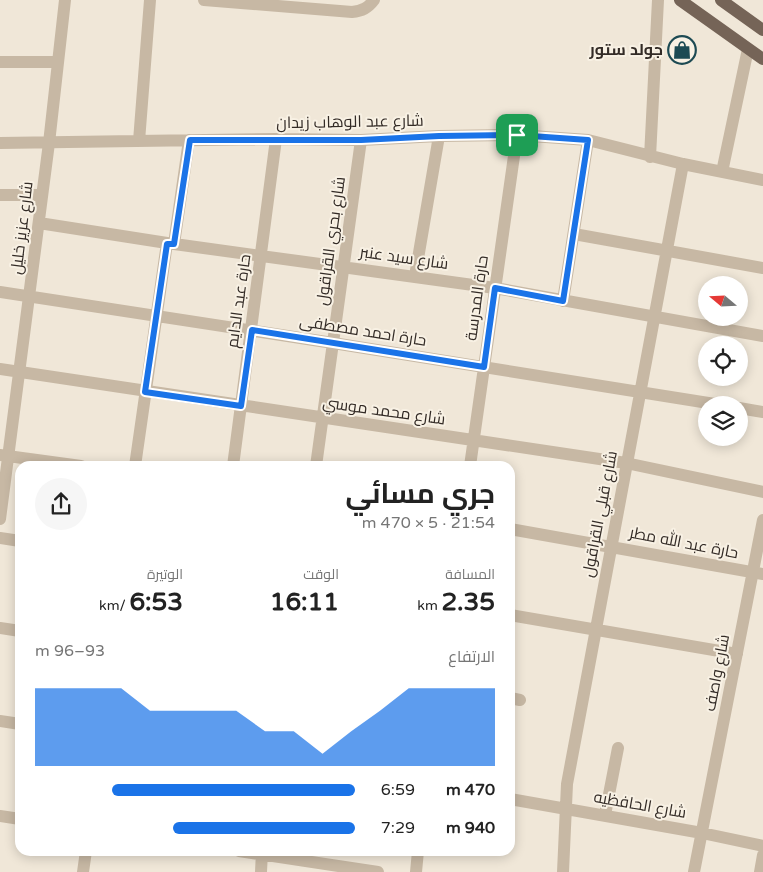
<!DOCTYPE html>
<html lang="ar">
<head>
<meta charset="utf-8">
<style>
  :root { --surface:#fff; --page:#f6f6f6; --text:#222; --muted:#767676; --accent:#1a73e8 }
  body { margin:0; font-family:"Varela Round",Cairo,sans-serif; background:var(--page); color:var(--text); direction:rtl; height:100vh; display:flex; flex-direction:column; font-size:19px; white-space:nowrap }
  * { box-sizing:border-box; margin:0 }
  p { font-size:16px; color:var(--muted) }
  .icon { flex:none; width:28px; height:28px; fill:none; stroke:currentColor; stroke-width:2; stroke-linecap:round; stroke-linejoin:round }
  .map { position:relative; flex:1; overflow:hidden; direction:ltr }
  .sheet { position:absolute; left:15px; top:461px; width:500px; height:395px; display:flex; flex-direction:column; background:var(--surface); border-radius:15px; box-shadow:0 2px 12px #0003; direction:rtl }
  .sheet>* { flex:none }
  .needle { width:32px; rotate:289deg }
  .fabs { position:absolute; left:698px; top:276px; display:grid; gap:10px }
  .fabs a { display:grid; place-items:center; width:50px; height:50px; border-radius:50%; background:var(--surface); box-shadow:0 2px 12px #0003; font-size:25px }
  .pin { position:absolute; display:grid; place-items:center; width:42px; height:42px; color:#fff; margin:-21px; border-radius:10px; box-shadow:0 2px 8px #0006 }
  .round { display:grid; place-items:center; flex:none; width:52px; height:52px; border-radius:26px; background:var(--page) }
  .headline { display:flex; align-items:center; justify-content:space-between; height:85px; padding:0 20px }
  h1 { font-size:28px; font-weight:700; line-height:38px }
  .metrics { display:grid; grid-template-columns:repeat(3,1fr); gap:8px; height:85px; padding:5px 20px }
  .metrics div { display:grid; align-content:center }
  .metrics b { font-size:25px; font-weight:700 }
  .metrics small { font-size:14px; font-weight:400 }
  .metrics p { font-size:14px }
  .chart { height:140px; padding:10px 20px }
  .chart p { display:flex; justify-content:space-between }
  .chart svg { width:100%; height:90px; margin-top:5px; fill:var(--accent); opacity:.7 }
  ul { padding:0 20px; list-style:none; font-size:16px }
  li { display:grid; grid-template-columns:80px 60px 1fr; align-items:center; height:38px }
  li i { height:12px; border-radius:6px; background:var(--accent) }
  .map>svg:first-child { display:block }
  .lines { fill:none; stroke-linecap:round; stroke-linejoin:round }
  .minor { stroke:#c7b8a4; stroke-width:12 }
  .primary { stroke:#756457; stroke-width:12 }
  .route-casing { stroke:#fff; stroke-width:10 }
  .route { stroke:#1a73e8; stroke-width:6 }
  .labels { text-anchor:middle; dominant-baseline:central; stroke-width:4; stroke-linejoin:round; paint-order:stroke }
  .poi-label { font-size:16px; font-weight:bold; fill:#332b26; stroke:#f8f1e4; text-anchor:end }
  .street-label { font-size:16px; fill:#332b26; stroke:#f8f1e4 }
</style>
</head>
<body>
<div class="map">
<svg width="763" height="872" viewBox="0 0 763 872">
  <rect width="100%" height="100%" fill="#f0e7d8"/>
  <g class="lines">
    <path class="minor" d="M 204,0 L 352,12 C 362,11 368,8 374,0
      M 0,62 L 58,62
      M 139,141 L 150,0
      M 0,143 L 276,139 L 361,140 L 439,136 L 517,135 L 588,140 L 683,164 L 763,180
      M 650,157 L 658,0
      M 722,172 L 748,49
      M 0,195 L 42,195
      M 39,223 L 167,243 L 495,288 L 763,336
      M 574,234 L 763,268
      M 174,244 L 189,140
      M 415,276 L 439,136
      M 0,292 L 333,343 L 721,405
      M 563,301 L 588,140
      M 0,369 L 626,463 L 763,492
      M 739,408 L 763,412
      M 0,455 L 81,466
      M 135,466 L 167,243
      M 233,466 L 276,139
      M 316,466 L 361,140
      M 470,466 L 517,135
      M 0,519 L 49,143 L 65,0
      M 510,529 L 763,574
      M 0,538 L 20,541
      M 510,615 L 737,654
      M 0,628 L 20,631
      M 510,698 L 520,700
      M 0,721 L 20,724
      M 510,799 L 702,833 L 763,846
      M 605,815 L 618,748
      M 0,816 L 20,819
      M 239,851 L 378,872
      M 83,872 L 86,851
      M 261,872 L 262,851
      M 416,872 L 418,851
      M 563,872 L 567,784 L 683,164
      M 694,872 L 763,520
      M 760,872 L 763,855"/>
    <path class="primary" d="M 680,0 L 763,59
      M 721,0 L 763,30"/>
  </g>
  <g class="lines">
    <defs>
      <path id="route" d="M 517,135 L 588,140 L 563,301 L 495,288 L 484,367 L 252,330 L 241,406 L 145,392 L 167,244 L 174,244 L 190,140 L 361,140 L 439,136 Z"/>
    </defs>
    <use href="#route" class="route-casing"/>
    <use href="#route" class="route"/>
  </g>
  <defs>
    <symbol id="shop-ring" viewBox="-11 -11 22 22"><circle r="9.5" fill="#f8f1e4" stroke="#1d4a53" stroke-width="1.5"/><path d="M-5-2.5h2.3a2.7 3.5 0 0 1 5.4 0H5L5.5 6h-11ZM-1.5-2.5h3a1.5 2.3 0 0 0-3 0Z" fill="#1d4a53"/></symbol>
  </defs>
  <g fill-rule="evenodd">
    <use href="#shop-ring" x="666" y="34" width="32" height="32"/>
  </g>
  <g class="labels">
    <g class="poi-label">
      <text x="663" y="50">جولد ستور</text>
    </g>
    <g class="street-label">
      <text transform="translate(350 122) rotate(-1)">شارع عبد الوهاب زيدان</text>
      <text transform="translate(22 228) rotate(-83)">شارع عزيز خليل</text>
      <text transform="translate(331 241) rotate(-82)">شارع بحري القراقول</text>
      <text transform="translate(404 258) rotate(8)">شارع سيد عنبر</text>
      <text transform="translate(477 298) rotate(-82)">حارة المدرسة</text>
      <text transform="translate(239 301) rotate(-82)">حارة عبد الدايم</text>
      <text transform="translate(363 331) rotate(9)">حارة احمد مصطفى</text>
      <text transform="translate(384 411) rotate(8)">شارع محمد موسي</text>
      <text transform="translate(600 514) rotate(-79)">شارع قبلي القراقول</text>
      <text transform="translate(684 543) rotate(11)">حارة عبد الله مطر</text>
      <text transform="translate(717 673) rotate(-79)">شارع واصف</text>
      <text transform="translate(640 805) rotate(10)">شارع الحافظيه</text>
    </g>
  </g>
</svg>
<div class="fabs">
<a><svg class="needle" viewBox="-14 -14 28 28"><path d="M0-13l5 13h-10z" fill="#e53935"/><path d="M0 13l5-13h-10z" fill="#767676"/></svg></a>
<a><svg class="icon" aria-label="locate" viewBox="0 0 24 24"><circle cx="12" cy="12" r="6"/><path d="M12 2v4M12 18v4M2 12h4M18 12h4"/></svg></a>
<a><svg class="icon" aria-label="layers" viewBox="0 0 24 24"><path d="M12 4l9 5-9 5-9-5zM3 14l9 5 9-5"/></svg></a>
</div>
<div class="pin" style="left:517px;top:135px;background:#1e9e55"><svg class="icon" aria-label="arrive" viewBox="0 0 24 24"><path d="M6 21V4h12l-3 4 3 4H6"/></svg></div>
<section class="sheet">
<div class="headline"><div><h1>جري مسائي</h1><p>21:54 · 5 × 470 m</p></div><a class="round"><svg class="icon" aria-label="share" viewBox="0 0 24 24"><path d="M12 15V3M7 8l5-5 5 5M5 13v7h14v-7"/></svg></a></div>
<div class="metrics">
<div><p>المسافة</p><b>2.35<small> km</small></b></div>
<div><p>الوقت</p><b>16:11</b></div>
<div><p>الوتيرة</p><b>6:53<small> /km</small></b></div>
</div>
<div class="chart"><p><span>الارتفاع</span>93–96 m</p>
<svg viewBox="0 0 160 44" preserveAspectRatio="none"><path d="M0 44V6L10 6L20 6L30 6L40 17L50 17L60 17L70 17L80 27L90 27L100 38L110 27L120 17L130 6L140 6L150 6L160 6V44z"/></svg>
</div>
<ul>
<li><b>470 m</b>6:59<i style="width:76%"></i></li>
<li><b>940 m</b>7:29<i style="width:57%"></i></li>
</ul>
</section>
</div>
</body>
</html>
